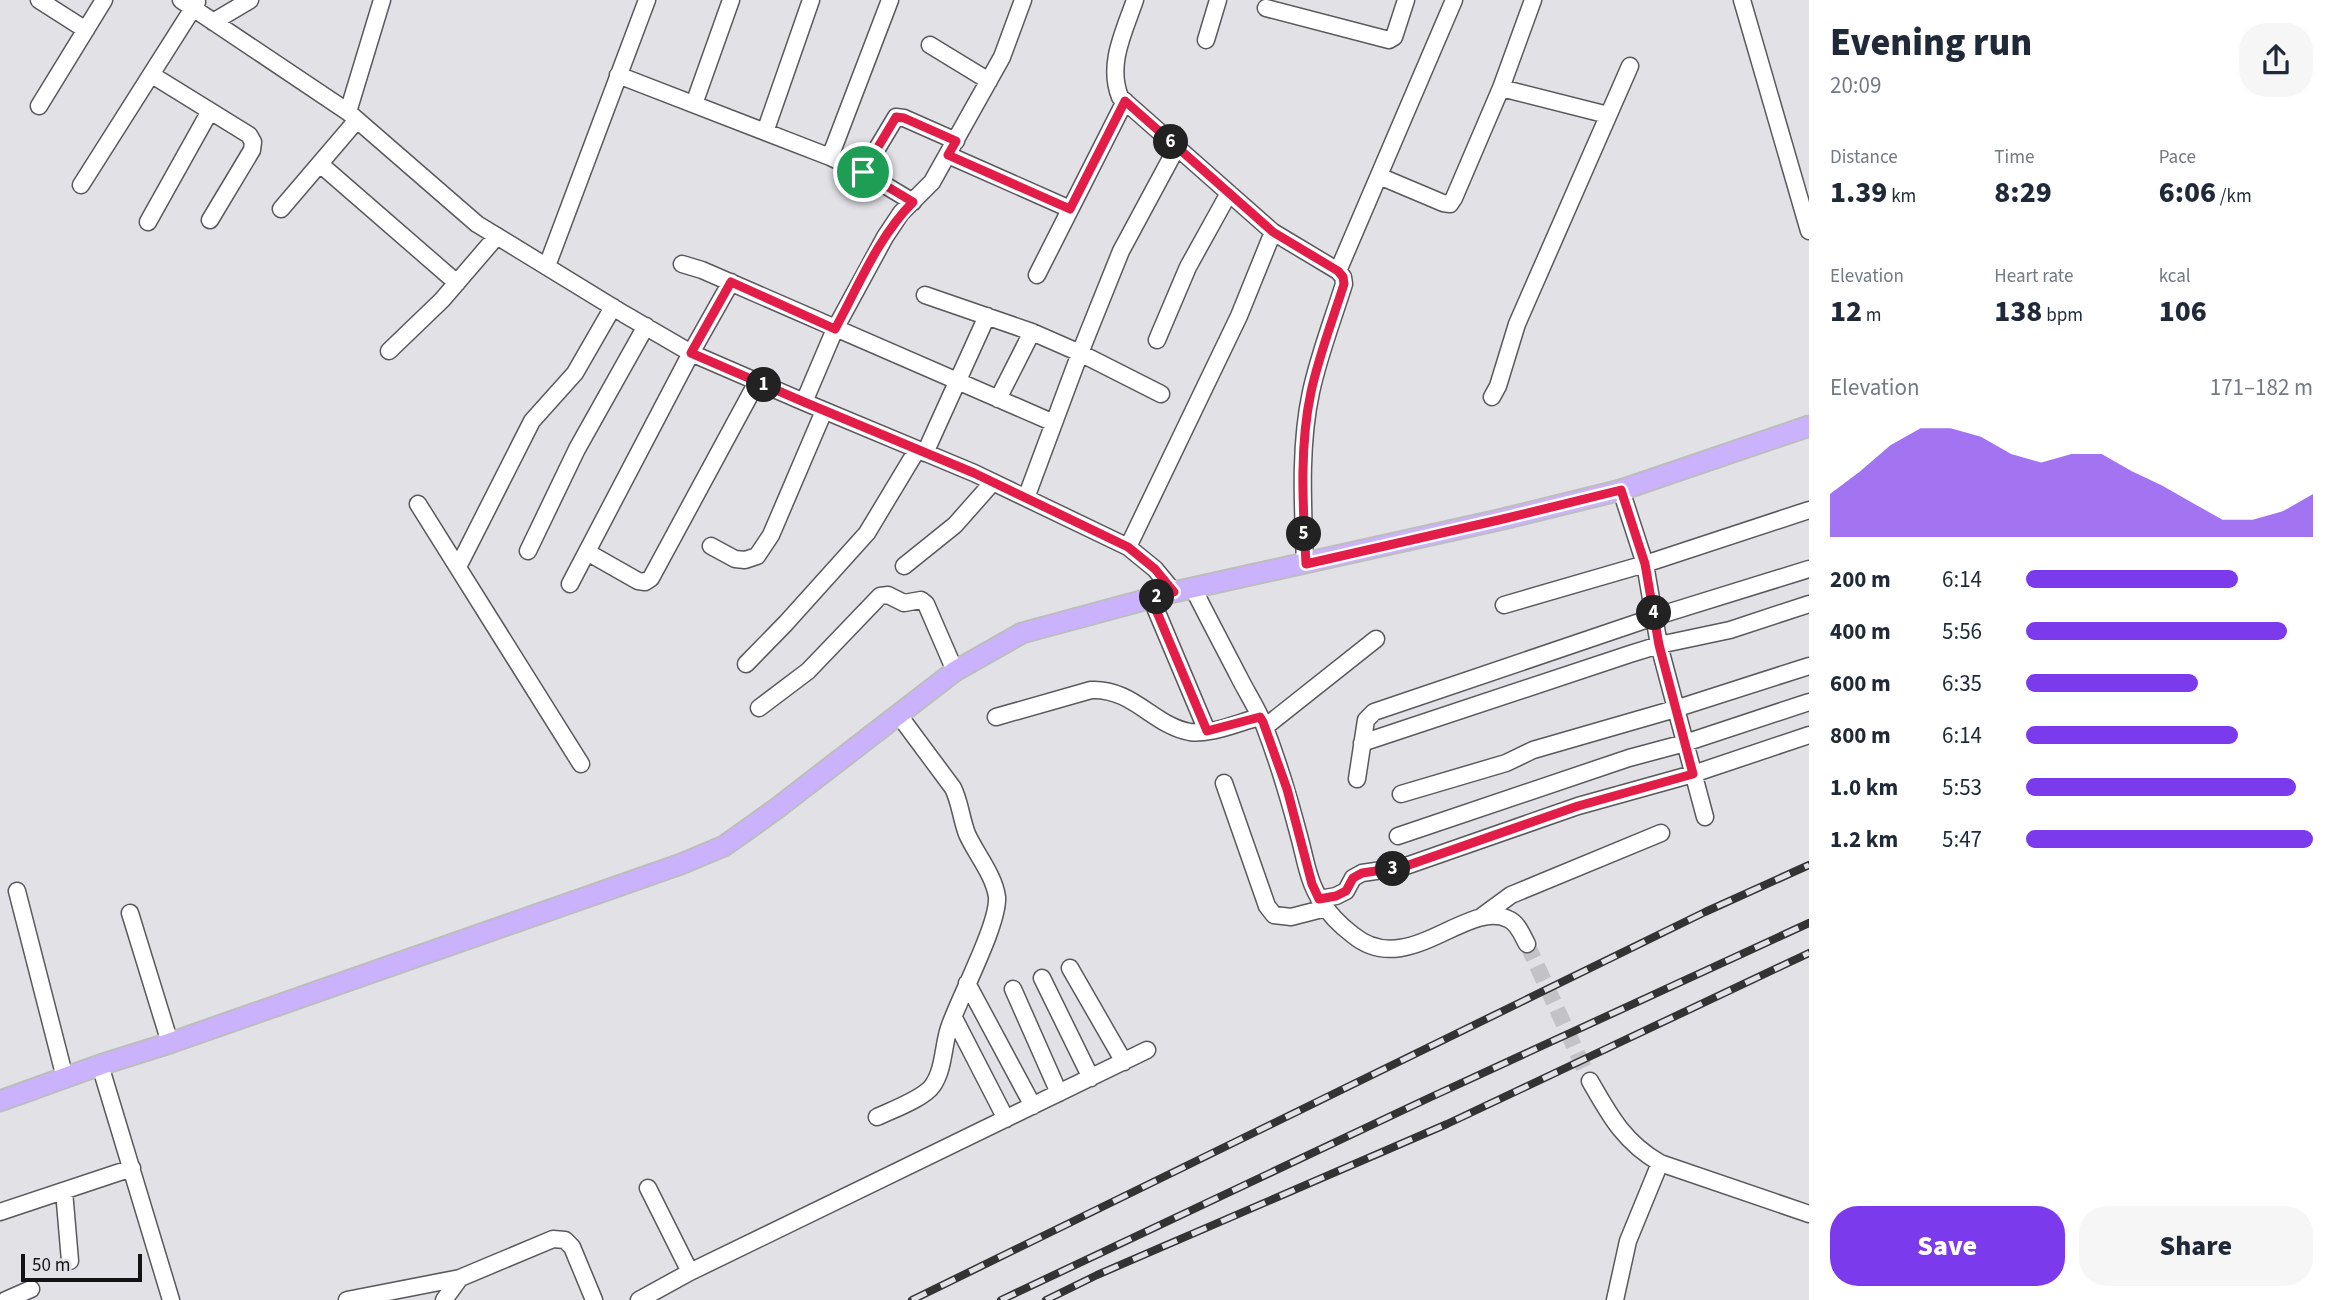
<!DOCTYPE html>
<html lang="en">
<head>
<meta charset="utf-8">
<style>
  :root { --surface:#fff; --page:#f6f6f7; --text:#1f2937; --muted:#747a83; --accent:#7c3aed }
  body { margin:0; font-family:"Source Sans 3",sans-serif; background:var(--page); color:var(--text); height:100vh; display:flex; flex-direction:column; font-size:26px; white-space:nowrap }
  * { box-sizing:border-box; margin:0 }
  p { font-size:23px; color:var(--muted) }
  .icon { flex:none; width:38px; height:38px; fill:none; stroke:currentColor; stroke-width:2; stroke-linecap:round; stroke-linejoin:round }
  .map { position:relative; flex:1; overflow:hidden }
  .side { display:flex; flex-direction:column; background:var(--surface); width:525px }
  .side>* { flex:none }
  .scale { position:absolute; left:21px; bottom:18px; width:121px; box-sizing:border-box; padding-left:7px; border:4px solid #131314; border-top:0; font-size:19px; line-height:24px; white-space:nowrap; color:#131314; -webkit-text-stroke:5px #e2e1e6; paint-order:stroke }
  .pin { position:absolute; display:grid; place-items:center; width:60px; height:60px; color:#fff; margin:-30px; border:4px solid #fff; border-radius:50%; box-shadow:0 2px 7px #0007 }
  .km { position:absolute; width:35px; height:35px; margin:-18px; border-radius:50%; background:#222; color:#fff; font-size:19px; line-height:35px; text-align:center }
  .round { display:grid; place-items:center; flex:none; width:74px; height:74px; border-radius:28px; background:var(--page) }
  .head { display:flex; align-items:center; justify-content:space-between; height:119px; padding:0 21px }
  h1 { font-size:38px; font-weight:800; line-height:52px }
  .figures { display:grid; grid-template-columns:repeat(3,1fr); gap:10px; height:119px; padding:7px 21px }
  .figures div { display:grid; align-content:center }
  .figures b { font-size:30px; font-weight:800 }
  .figures small { font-size:19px; font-weight:400 }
  .figures p { font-size:19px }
  .chart { height:196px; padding:14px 21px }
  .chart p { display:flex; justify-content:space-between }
  .chart svg { width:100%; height:126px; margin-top:7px; fill:var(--accent); opacity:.7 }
  .cta { display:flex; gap:14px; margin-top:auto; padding:14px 21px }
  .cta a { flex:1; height:80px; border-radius:28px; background:var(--accent); color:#fff; font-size:28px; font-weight:800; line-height:80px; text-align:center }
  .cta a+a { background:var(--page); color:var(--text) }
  ul { padding:0 21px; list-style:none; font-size:23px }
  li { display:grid; grid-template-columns:112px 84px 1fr; align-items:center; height:52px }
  li i { height:18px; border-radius:9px; background:var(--accent) }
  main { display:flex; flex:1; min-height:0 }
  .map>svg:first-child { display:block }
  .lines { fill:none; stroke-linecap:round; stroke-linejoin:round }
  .minor-tunnel { stroke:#c3c2c6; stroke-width:16; stroke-dasharray:16 8; stroke-linecap:butt }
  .minor-casing { stroke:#59585c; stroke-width:19 }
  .major-casing { stroke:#bdbdbd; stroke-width:23 }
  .minor { stroke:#fff; stroke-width:16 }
  .major { stroke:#cbb2fc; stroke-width:19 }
  .rail-casing { stroke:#333334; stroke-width:8 }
  .rail { stroke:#e2e1e6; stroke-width:5; stroke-dasharray:16; stroke-linecap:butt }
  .route-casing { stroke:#fff; stroke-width:14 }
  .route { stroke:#e11d48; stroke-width:9 }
</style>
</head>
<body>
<main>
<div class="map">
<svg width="1809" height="1300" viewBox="0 0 1809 1300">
  <rect width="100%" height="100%" fill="#e2e1e6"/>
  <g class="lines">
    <path class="minor-tunnel" d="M 1527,944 L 1590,1081"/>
    <defs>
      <path id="minor" d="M 39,0 L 86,30
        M 181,0 L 348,112 L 477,224 L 624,314 L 691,353 L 804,402 L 974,473 L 1128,547 L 1155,569 L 1174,592
        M 1135,0 C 1124,32 1107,64 1120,97 L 1273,232 L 1338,271 L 1343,277 L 1344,284 C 1333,319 1319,355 1311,392 C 1299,448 1303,507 1305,564
        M 1742,0 L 1809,231
        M 1266,8 L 1389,40 L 1394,37 L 1406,0
        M 213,22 L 250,0
        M 1206,40 L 1218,0
        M 930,45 L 989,81
        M 152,75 L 249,135 L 253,142 L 252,150 L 210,220
        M 618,75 L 830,157 L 863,172 L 913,202
        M 1501,88 L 1608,115
        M 694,104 L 731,0
        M 39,106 L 104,0
        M 348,112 L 382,0
        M 765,132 L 811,0
        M 948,155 L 1070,209
        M 830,157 L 890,0
        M 320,164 L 457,283
        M 863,172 L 896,117 L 904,118 L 956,141
        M 1379,176 L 1443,203 L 1450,204 L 1454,198 L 1501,88 L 1533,0
        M 81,185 L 197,2
        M 281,209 L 357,120
        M 148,222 L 210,111
        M 682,264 L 702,270 L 1054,423
        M 547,266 L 647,0
        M 1338,271 L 1454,0
        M 1037,275 L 1125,101
        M 925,295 L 1032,332 L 1080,353 L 1161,394
        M 1157,340 L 1188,267 L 1229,193
        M 389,351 L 442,300 L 497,236
        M 1492,397 L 1498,386 L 1517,324 L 1630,66
        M 998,399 L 1032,332
        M 804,402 L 835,329 L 885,237 L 901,213 L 932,182 L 1002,57 L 1023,0
        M 925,453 L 987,316
        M 1621,490 L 1645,564 L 1659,645 L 1705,817
        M 1026,498 L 1080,353 L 1121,251 L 1177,147
        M 418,504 L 581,764
        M 711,546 L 735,559 L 745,560 L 757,556 L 771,535 L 824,411
        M 1128,547 L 1239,316 L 1273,232
        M 528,551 L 577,449 L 646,326
        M 587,552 L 638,581 L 645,582 L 651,578 L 757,382
        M 904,566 L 955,525 L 993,482
        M 458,567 L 532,421 L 575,373 L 613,307
        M 570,584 L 691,353 L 731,282
        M 1193,588 C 1208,618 1224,648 1239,677 C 1247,693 1257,708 1264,725 C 1278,761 1289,798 1299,836 C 1305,857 1308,882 1321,901 C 1329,914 1341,926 1353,935 C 1407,980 1467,899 1508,919 C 1518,923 1522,935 1527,944
        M 1151,598 L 1207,731
        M 1504,605 L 1645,564 L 1809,510
        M 746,664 L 786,623 L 867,533 L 917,450
        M 759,708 L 808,671 L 880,596 L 888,595 L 904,603 L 921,600 L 926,604 L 955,671
        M 996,717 L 1091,690 C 1133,688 1154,726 1190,732 C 1212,735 1239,722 1260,717
        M 1265,727 L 1376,639
        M 1362,743 L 1630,654 L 1659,645 L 1730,630 L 1809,604
        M 1357,779 L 1366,720 L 1374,712 L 1654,617 L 1809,569
        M 1224,783 L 1267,906 L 1274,915 L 1291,917 L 1326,908
        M 1401,794 L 1506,763 L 1533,750 L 1675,709 L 1809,666
        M 1398,836 L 1629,758 L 1685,743 L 1809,702
        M 17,891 L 65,1078
        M 1319,899 L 1336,896 L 1346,891 L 1353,878 L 1362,873 L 1403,867 L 1578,806 L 1693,774 L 1809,735
        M 130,913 L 170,1043
        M 1481,917 L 1511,895 L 1661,833
        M 1070,968 L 1124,1062
        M 1042,978 L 1091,1078
        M 967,983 L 1033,1106
        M 1013,989 L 1059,1093
        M 954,1018 L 1006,1119
        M 100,1065 L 171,1300
        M 1590,1081 C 1610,1116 1624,1142 1660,1163 L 1809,1214
        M 877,1117 C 892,1110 925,1098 933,1085 C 944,1069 943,1046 949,1028 C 959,998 999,924 997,897 C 994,875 976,854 967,834 C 961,818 960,802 953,788 L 898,714
        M 648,1188 L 690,1272
        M 64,1191 L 70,1261
        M 0,1212 L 132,1168
        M 6,1300 L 31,1289
        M 347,1300 L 460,1278
        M 444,1300 L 460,1278 L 553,1239 L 565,1240 L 572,1247 L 594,1300
        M 639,1300 L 690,1272 L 1147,1050
        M 1615,1300 L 1628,1241 L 1660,1163"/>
      <path id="major" d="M 0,1101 L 100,1065 L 170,1043 L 681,864 L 724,846 L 776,809 L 955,671 L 1022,633 L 1174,592 L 1503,519 L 1621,490 L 1809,426"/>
    </defs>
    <use href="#minor" class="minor-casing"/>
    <use href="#major" class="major-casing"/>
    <use href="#minor" class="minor"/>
    <use href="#major" class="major"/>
    <defs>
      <path id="rail" d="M 912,1300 L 1705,912 L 1809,865
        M 1001,1300 L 1431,1097 L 1809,923
        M 1046,1300 L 1097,1275 L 1447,1124 L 1809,953"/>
    </defs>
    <use href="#rail" class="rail-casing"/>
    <use href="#rail" class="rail"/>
  </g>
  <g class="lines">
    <defs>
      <path id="route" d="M 1125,101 L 1273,232 L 1338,271 L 1343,277 L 1344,284 C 1333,319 1319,355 1311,392 C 1299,448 1303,507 1306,564 L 1503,519 L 1621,490 L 1645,564 L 1659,645 L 1693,774 L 1578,806 L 1403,867 L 1362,873 L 1353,878 L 1346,891 L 1336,896 L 1319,899 L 1312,884 L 1287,789 L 1263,722 L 1260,717 L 1207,731 L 1151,598 L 1174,592 L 1155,569 L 1128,547 L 974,473 L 804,402 L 691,353 L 731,282 L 835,329 C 858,287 878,237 913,202 L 863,172 L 896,117 L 904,118 L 956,141 L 948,155 L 1070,209 Z"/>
    </defs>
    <use href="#route" class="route-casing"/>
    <use href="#route" class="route"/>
  </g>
</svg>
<div class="scale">50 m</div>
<div class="pin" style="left:863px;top:172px;background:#1e9e55"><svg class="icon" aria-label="arrive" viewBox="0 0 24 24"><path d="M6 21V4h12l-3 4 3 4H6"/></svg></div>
<b class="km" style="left:764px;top:385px">1</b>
<b class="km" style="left:1157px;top:597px">2</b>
<b class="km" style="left:1393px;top:869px">3</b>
<b class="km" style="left:1654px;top:613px">4</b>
<b class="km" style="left:1304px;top:534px">5</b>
<b class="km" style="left:1171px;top:142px">6</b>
</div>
<section class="side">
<div class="head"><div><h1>Evening run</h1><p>20:09</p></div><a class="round"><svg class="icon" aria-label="share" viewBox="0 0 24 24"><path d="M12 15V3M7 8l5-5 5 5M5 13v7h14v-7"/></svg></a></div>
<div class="figures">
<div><p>Distance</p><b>1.39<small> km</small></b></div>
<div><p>Time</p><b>8:29</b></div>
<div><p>Pace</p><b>6:06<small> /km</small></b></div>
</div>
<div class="figures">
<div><p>Elevation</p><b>12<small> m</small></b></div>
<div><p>Heart rate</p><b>138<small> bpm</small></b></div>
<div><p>kcal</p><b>106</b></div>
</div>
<div class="chart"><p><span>Elevation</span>171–182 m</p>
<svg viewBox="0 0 160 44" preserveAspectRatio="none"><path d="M0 44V29L10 21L20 12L30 6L40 6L50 9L60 15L70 18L80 15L90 15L100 21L110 26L120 32L130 38L140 38L150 35L160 29V44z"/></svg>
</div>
<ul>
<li><b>200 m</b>6:14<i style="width:74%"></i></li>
<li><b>400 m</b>5:56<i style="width:91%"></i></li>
<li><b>600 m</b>6:35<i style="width:60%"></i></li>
<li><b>800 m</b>6:14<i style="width:74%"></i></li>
<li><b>1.0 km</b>5:53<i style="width:94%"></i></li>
<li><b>1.2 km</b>5:47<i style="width:100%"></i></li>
</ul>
<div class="cta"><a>Save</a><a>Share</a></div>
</section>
</main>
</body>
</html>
